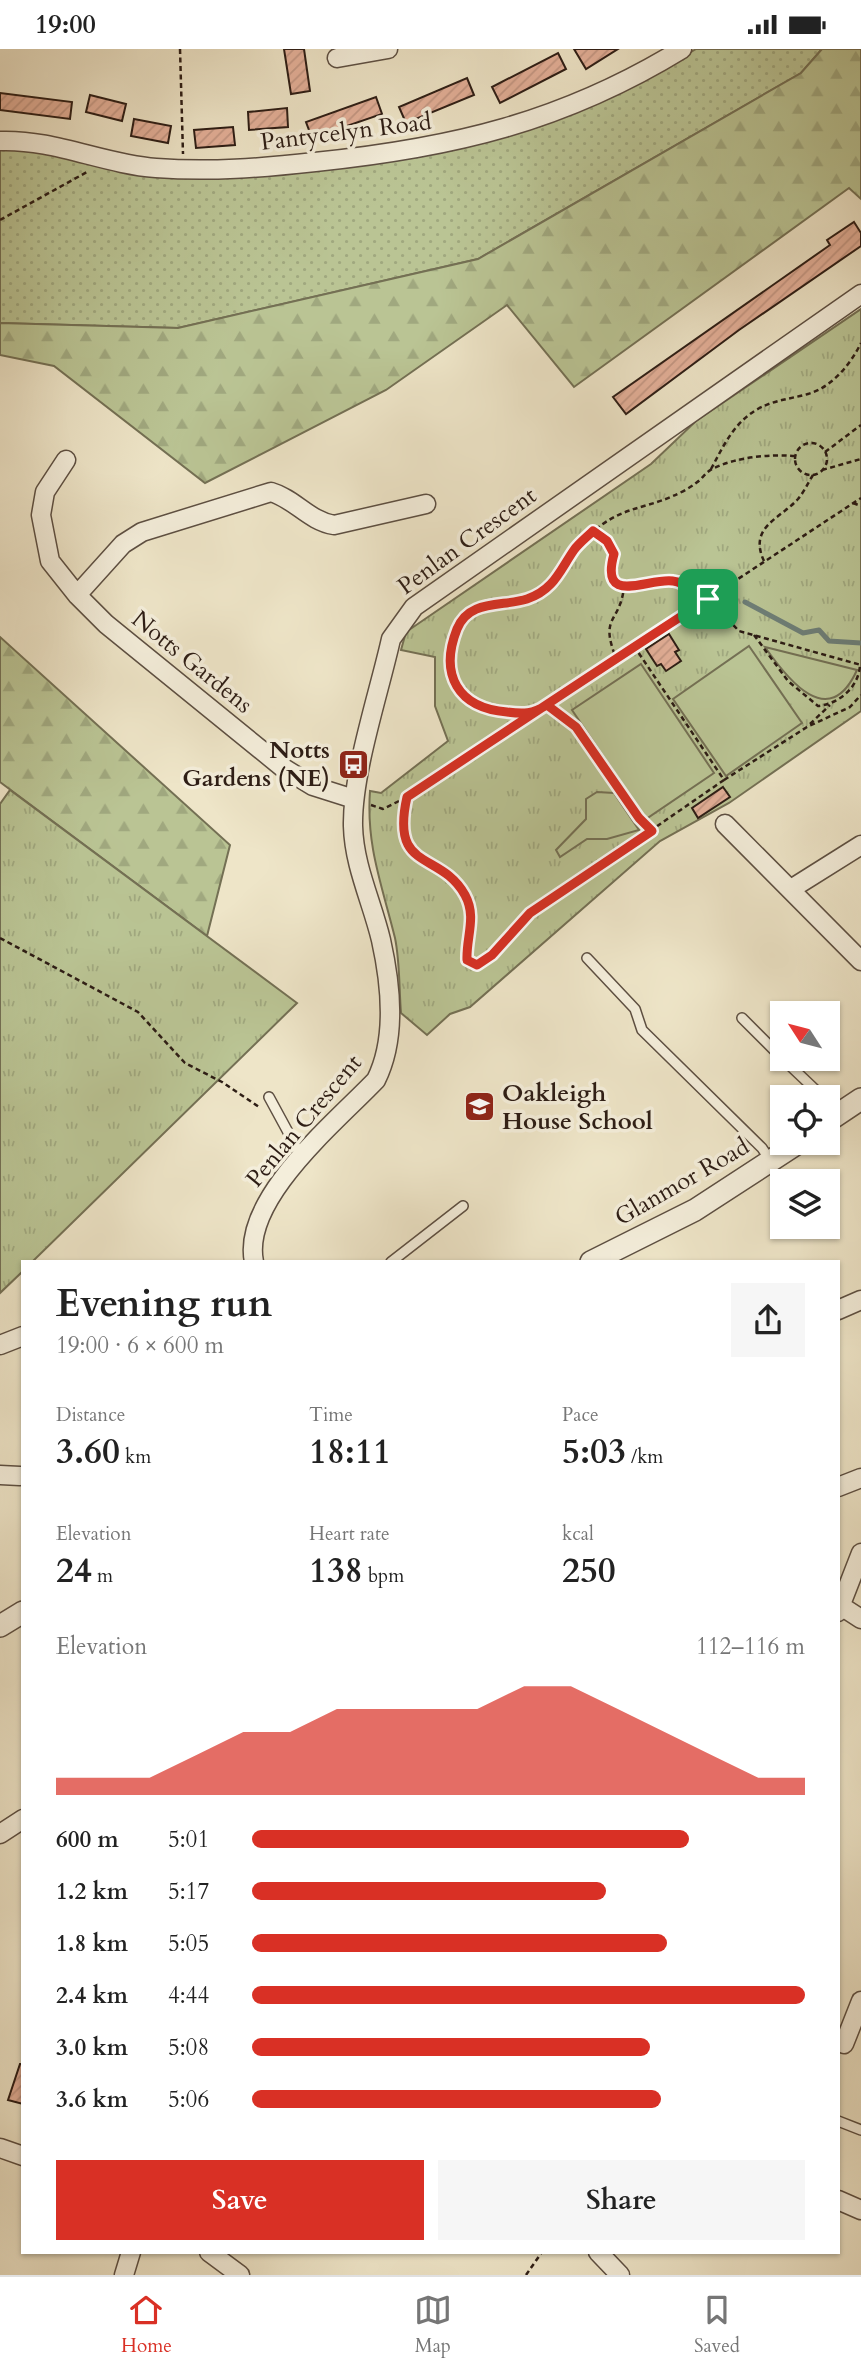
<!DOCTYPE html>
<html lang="en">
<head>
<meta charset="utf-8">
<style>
  :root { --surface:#fff; --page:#f6f6f6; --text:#222; --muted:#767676; --line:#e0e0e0; --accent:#d93025 }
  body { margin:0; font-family:Cardo,serif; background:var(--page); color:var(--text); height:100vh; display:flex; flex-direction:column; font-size:26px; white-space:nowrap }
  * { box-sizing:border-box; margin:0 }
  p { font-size:23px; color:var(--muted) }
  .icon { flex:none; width:38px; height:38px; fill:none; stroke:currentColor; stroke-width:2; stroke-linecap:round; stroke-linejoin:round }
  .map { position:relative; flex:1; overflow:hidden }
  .side { position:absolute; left:21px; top:1211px; width:819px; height:994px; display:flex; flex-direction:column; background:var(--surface); border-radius:0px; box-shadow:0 2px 5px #0004 }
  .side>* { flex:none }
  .needle { width:46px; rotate:306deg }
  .controls { position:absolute; left:770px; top:952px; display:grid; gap:14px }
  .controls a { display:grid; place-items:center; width:70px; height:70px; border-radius:0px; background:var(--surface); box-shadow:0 2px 5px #0004; font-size:35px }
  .pin { position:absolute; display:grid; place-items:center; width:60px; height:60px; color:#fff; margin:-30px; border-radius:14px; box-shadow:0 4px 10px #0006 }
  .round { display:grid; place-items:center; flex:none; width:74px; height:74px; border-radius:0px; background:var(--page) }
  .overview { display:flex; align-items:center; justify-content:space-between; height:119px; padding:0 35px }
  h1 { font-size:38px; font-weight:700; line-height:52px }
  .metrics { display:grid; grid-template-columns:repeat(3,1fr); gap:10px; height:119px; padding:7px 35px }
  .metrics div { display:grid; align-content:center }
  .metrics b { font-size:35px; font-weight:700 }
  .metrics small { font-size:19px; font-weight:400 }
  .metrics p { font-size:19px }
  .chart { height:196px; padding:14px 35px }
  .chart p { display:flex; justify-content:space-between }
  .chart svg { width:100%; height:126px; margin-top:7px; fill:var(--accent); opacity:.7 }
  .button { display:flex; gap:14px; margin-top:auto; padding:14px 35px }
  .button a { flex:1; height:80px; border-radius:0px; background:var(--accent); color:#fff; font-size:28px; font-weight:700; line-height:80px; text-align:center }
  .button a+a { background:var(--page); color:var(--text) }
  ul { padding:0 35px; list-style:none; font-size:23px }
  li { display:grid; grid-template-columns:112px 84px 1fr; align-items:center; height:52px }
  li i { height:18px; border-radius:9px; background:var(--accent) }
  .status { display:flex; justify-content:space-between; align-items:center; height:49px; padding:0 35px; background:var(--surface); direction:ltr }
  .status svg { height:19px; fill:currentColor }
  .menu { display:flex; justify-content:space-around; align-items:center; height:98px; border-top:2px solid var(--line); background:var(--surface); font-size:19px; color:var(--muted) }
  .menu a { display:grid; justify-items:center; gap:4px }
  .menu .selected { color:var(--accent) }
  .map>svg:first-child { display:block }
  .grass { fill:url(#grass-dots); stroke:#747054; stroke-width:2 }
  .forest { fill:url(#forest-firs); stroke:#747054; stroke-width:2 }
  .park { fill:url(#park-tufts); stroke:#747054; stroke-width:2 }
  .garden { fill:#bac494; stroke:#747054; stroke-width:2 }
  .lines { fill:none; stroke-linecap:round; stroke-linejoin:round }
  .stream { stroke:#6e7e76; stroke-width:5 }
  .building { fill:url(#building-hatch); stroke:#2d1d15; stroke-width:2 }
  .service-casing { stroke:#5d4f42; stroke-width:12 }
  .minor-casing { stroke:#5d4f42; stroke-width:21 }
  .tertiary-casing { stroke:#5d4f42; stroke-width:24 }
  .path { stroke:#2d1d15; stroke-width:2.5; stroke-dasharray:5 3.5; stroke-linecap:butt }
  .service { stroke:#f4eedb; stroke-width:9 }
  .minor { stroke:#f4eedb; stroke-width:18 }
  .tertiary { stroke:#f4eedb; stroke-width:21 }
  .route-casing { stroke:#fff; stroke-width:14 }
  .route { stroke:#d93025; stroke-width:9 }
  .labels { text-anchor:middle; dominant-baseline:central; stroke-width:7; stroke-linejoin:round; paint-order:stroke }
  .street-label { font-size:24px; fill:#2d1d15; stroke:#f4eedb }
  .poi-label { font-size:24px; font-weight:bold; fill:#2d1d15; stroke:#f4eedb; text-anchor:end }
</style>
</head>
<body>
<div class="status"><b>19:00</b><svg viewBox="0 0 49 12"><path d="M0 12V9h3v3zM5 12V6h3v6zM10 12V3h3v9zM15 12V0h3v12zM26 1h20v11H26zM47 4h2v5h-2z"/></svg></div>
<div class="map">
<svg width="861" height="2226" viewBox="0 0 861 2226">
  <defs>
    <pattern id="grass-dots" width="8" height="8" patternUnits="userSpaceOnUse" patternTransform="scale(1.75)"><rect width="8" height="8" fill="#bac494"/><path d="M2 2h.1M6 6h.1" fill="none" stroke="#a0a87f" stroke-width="1.8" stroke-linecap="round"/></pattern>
    <pattern id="forest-firs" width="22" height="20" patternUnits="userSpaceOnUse" patternTransform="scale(1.75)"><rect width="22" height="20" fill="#bac494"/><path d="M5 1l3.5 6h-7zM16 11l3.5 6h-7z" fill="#a0a87f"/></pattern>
    <pattern id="park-tufts" width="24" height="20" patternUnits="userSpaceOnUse" patternTransform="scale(1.75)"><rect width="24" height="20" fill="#bac494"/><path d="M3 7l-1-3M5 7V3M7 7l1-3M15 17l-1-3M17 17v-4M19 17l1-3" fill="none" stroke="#a0a87f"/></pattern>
    <pattern id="building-hatch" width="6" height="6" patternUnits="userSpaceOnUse" patternTransform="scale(1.75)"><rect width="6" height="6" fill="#e3af98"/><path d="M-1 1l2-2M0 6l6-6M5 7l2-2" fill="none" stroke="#c39682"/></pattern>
  </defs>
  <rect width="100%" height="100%" fill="#eee5c8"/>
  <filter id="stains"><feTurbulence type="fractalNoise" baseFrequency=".00286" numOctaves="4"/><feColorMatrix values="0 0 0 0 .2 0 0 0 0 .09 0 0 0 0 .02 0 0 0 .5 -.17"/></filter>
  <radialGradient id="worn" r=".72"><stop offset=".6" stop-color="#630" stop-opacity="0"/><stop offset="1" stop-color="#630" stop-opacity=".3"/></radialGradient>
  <path class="grass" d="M 696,0 L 822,0 L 801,24 L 478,210 L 178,279 L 0,274 L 0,96 L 131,120 L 395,110 L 541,77 L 659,22 Z"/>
  <path class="forest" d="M 822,0 L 861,0 L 861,150 L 849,139 L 574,338 L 507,256 L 386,341 L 205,434 L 54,317 L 0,306 L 0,274 L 178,279 L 478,210 L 801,24 Z
    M 0,588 L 230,796 L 207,887 L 0,733 Z"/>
  <path class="park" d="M 861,260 L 861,662 L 729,754 L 660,792 L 470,958 L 450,965 L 427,986 L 401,964 C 399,940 400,913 395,889 C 382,836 366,797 370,742 L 381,744 L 448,692 L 435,657 L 435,608 L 401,601 L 406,583 L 651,415 L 696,372 Z
    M 10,741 L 297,954 L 32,1213 L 23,1213 L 23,1222 L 0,1244 L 0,755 Z"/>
  <path class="garden" d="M 749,597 L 802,674 L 726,727 L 673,650 Z
    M 765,598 L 857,621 C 829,683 788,631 765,598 Z
    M 641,615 L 714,724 L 646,770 L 572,661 Z
    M 597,743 L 614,744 L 639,781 L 607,790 L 587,790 L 560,808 L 556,801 L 586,770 L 586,750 Z"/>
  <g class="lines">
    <path class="stream" d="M 745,553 L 803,584 L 819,581 L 829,592 L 861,594"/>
  </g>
  <path class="building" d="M 284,0 L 304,0 L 310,42 L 291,45 Z
    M 574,0 L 618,0 L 586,20 Z
    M 558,4 L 566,20 L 500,54 L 492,38 Z
    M 467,29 L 474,46 L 406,74 L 399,58 Z
    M 0,44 L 72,53 L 70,70 L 0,61 Z
    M 90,46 L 126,55 L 122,72 L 86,63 Z
    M 376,48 L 382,65 L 312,89 L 306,73 Z
    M 287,59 L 288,78 L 249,81 L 248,63 Z
    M 134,70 L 171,77 L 168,94 L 131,87 Z
    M 233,78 L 235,96 L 196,99 L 194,81 Z
    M 854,173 L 861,184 L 861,197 L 739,281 L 626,365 L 613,348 L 830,196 L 827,191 Z
    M 669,585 L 679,601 L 675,603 L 681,612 L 666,622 L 661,615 L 657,617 L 646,600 Z
    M 723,738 L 730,748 L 698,769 L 692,759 Z
    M 20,2015 L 23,2015 L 23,2055 L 8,2051 Z"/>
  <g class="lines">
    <defs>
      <path id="service" d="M 587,909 L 635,960 L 642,981 L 762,1099 L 770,1111
        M 742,969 L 782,1009
        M 783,1010 L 823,1048
        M 269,1048 L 301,1107
        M 391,1213 L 463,1157
        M 838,2072 L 861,2081"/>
      <path id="minor" d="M 337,9 L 388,0
        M 0,92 C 54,90 103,115 156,119 C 210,123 261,119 315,113 C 452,99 563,73 682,0
        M 66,411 L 45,443 L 41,466 L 50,512 L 77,546 L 106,575 L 282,718 L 313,737 L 354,750
        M 77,546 L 123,495 L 142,483 L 271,443 C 295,450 309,472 334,476 L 426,455
        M 725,775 L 861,912
        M 791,840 L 861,796
        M 254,1213 C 241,1150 336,1073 376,1031 C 397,989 391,936 381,891 C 372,853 354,817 353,777 C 352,724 379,644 391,590 L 414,558 L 861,245
        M 838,1261 L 861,1251
        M 0,1296 L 23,1287
        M 0,1426 L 20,1427
        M 838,1438 L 861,1429
        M 841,1557 L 861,1570
        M 838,1563 L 861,1504
        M 0,1785 L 23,1770
        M 844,1995 L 861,1952
        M 0,2099 L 23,2107
        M 838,2151 L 861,2161
        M 209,2203 L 240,2226
        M 598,2203 L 620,2226
        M 124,2226 L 131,2203"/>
      <path id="tertiary" d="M 828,1072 L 861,1050
        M 591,1213 L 695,1161 L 798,1094
        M 0,1577 L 23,1563"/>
    </defs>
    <use href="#service" class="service-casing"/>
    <use href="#minor" class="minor-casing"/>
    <use href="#tertiary" class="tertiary-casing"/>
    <path class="path" d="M 180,0 L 183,105
      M 0,171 L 87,123
      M795 410a16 16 0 1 1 32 0a16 16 0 1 1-32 0Z
      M 825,403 L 861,376
      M 711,420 C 723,398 733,375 756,361 C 773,351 790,350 808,345 C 832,338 850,316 861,294
      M 822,421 L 861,410
      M 853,454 L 861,457
      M 593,482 L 607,492 L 615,505 C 610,520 610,529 624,538 C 620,575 599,566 616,609
      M 764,512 C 748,478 780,470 798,450 C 804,443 808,434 813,426
      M 624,538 L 640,538 L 659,530 L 678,532 L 693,544 L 708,550 L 739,582 L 861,616
      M 754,586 L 788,632 L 818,657 C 839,655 859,638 860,616
      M 634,597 L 724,731 L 807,678 L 850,658 L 861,646
      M 547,656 L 576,678 L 639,769 L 652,781
      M 532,666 C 502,663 461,665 454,627 C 437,530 518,573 558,531 C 571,517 574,499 592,484 C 620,458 641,461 673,447 C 680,444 690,439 696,434 C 702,430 706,423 712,420 C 736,408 769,405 795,407
      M 810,675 L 830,656
      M 724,731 L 531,864 L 492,906 L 477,916 L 467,911 C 466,888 477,868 465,846 C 440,801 390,823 407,748 L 861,449
      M 371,756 L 383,760 L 407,748
      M 0,889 L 138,963 L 185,1014 L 222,1033 L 259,1058
      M 526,2226 L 542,2203"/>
    <use href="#service" class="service"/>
    <use href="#minor" class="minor"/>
    <use href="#tertiary" class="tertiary"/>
  </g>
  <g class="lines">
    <defs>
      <path id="route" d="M 708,550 C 607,615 507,682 407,748 C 390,824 440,801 465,846 C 477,868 466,888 467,911 L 477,916 L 492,906 L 530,864 L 652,782 L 639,769 L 576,678 L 547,656 C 532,665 524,665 507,663 C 458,659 439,626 457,580 C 469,550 502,558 527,550 C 554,541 560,521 574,501 C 579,494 587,488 593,482 L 607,492 L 614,505 C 599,559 649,528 673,532 C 685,533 696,545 708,550"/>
    </defs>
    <use href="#route" class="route-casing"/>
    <use href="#route" class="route"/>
  </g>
  <defs>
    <symbol id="bus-square" viewBox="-11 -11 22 22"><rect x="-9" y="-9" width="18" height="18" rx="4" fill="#8f2418" stroke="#f4eedb"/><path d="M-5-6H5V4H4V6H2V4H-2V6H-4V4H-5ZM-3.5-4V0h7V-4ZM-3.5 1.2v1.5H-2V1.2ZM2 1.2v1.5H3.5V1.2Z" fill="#fff"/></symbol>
    <symbol id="school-square" viewBox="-11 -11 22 22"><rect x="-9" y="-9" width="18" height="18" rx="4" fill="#8f2418" stroke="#f4eedb"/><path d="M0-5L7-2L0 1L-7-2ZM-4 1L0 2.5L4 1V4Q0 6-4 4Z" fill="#fff"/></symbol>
  </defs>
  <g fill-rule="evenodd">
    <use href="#bus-square" x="336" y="698" width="35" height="35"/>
    <use href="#school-square" x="462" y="1040" width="35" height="35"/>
  </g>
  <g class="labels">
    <g class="street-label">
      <text transform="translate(346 83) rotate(-7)">Pantycelyn Road</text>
      <text transform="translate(467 492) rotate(-36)">Penlan Crescent</text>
      <text transform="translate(192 613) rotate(39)">Notts Gardens</text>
      <text transform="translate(304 1072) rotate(-50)">Penlan Crescent</text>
      <text transform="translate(682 1133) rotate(-30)">Glanmor Road</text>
    </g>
    <g class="poi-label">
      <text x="330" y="701">Notts<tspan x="330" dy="28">Gardens (NE)</tspan></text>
      <text x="502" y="1044" text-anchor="start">Oakleigh<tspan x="502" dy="28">House School</tspan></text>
    </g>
  </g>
  <rect width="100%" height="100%" filter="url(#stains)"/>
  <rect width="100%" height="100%" fill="url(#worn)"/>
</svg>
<div class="controls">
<a><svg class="needle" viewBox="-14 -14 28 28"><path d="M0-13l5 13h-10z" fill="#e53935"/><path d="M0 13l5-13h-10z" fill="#767676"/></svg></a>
<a><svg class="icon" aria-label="locate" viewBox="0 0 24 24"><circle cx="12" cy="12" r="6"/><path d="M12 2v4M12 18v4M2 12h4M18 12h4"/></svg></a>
<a><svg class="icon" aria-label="layers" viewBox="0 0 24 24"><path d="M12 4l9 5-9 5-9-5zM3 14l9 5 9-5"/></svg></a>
</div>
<div class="pin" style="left:708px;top:550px;background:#1e9e55"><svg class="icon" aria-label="arrive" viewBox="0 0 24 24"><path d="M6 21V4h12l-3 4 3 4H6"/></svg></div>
<section class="side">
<div class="overview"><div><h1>Evening run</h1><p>19:00 · 6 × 600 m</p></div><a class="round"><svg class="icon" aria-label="share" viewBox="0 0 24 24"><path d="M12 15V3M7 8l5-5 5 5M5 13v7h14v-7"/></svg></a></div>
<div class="metrics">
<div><p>Distance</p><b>3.60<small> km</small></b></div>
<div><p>Time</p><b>18:11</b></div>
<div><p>Pace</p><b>5:03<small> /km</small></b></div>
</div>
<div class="metrics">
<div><p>Elevation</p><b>24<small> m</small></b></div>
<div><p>Heart rate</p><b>138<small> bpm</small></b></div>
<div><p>kcal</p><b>250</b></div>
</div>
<div class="chart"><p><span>Elevation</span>112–116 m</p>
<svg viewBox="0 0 160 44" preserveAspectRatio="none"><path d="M0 44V38L10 38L20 38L30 30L40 22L50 22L60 14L70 14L80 14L90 14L100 6L110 6L120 14L130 22L140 30L150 38L160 38V44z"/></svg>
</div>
<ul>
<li><b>600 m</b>5:01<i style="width:79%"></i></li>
<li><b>1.2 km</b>5:17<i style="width:64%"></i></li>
<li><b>1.8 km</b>5:05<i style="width:75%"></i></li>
<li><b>2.4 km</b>4:44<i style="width:100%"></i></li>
<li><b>3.0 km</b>5:08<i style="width:72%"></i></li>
<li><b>3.6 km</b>5:06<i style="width:74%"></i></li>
</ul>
<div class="button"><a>Save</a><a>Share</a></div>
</section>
</div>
<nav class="menu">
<a class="selected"><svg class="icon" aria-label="home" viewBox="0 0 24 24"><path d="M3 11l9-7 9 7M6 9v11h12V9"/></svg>Home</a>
<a><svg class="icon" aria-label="map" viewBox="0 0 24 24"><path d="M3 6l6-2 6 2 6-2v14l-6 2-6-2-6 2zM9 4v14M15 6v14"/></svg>Map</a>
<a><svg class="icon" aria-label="saved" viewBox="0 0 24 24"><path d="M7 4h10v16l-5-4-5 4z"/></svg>Saved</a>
</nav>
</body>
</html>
